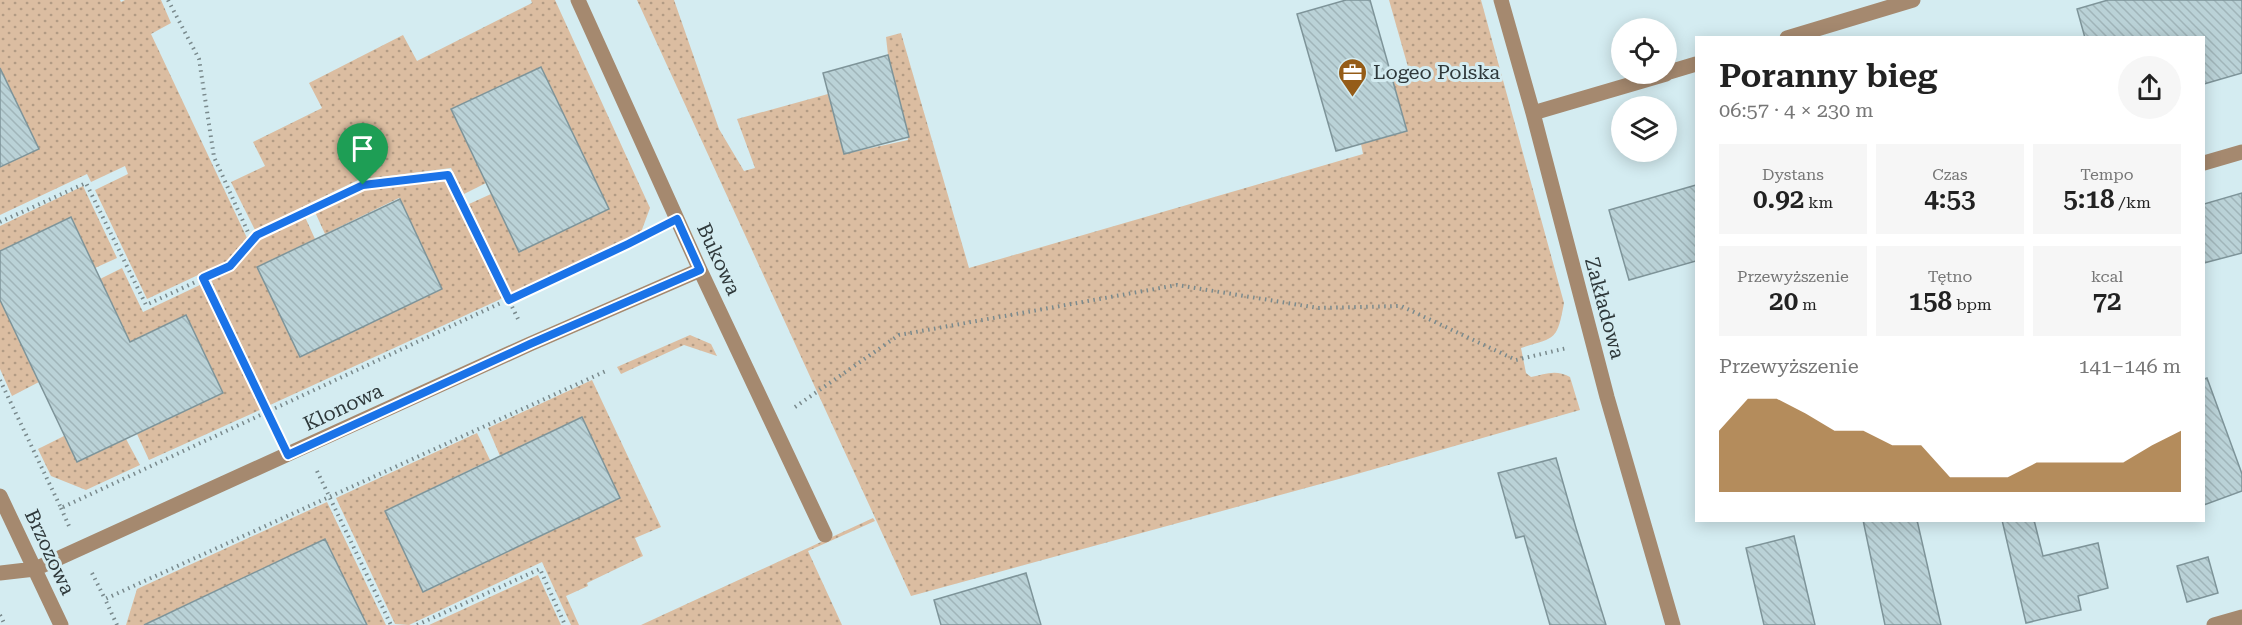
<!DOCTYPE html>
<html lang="pl">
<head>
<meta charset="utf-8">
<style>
  :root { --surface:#fff; --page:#f6f6f6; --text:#222; --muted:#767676; --accent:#955c18 }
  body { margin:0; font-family:"Roboto Serif",serif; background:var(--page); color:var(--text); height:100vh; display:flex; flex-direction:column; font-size:22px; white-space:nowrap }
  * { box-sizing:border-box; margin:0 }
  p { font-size:20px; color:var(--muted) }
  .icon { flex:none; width:33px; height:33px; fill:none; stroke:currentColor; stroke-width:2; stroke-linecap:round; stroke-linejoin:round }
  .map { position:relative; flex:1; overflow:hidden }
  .details { position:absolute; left:1695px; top:36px; width:510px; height:486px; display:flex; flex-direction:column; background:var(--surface); border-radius:0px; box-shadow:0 3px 15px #0003 }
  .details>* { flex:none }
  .buttons { position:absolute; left:1611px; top:18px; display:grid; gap:12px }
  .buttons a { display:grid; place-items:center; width:66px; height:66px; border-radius:50%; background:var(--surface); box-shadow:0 3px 15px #0003; font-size:30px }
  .pin { position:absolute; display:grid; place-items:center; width:51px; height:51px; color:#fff; margin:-62px -26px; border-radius:50% 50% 50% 0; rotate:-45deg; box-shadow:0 0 6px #0007 }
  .pin .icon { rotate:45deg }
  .round { display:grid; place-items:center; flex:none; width:63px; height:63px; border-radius:32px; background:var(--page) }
  .summary { display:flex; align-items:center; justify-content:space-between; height:102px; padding:0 24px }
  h1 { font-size:33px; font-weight:600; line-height:45px }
  .metrics { display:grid; grid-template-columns:repeat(3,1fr); gap:9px; height:102px; padding:6px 24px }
  .metrics div { display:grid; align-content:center; border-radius:0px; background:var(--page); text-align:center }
  .metrics b { font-size:26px; font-weight:600 }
  .metrics small { font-size:16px; font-weight:400 }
  .metrics p { font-size:16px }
  .chart { height:168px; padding:12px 24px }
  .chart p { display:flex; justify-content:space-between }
  .chart svg { width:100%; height:108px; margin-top:6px; fill:var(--accent); opacity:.7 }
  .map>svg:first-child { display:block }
  .grass { fill:url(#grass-dots) }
  .building { fill:url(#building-back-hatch); stroke:#7e9499; stroke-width:1.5 }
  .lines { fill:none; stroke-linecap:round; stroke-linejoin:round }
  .path { stroke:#7a8a8d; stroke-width:4; stroke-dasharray:1.5 4.5; stroke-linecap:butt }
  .minor { stroke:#a5896f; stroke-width:15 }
  .route-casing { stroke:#fff; stroke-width:12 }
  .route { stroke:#1a73e8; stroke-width:8 }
  .labels { text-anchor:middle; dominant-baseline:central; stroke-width:6; stroke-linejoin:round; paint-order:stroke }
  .poi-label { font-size:20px; fill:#2f393b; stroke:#d4ecf1; text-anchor:start }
  .street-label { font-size:20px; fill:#2f393b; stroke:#d4ecf1 }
</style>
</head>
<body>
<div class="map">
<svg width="2242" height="625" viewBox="0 0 2242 625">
  <defs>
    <pattern id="grass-dots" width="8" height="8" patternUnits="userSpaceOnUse" patternTransform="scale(1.5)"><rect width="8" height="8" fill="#dbbda1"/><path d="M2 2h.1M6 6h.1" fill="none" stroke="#b29b84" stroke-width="1.8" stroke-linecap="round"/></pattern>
    <pattern id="building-back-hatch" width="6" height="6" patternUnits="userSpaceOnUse" patternTransform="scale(1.5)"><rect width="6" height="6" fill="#bad2d7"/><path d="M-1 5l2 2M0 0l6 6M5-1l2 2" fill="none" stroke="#a0b5b9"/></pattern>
  </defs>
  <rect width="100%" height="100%" fill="#d4ecf1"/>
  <path class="grass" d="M 0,0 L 120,0 L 121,2 L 125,0 L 161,0 L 171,23 L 151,34 L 247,238 L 230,260 L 147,299 L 95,190 L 128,174 L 125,166 L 91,182 L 87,174 L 0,215 L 0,167 L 38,148 L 0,68 Z
    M 531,0 L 555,0 L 650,208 L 640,235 L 512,294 L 469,204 L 491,194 L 519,252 L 609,209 L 541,67 L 451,109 L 486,183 L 464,194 L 451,168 L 358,180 L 255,230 L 231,182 L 265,166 L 253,142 L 322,108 L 309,83 L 403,35 L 417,61 L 532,3 Z
    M 637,0 L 674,0 L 719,129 L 744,171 L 755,168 L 737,119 L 828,94 L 844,154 L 908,140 L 888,55 L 886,37 L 901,33 L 969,268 L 1363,154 L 1361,144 L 1407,131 L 1390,72 L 1408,67 L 1389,0 L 1481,0 L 1564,303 C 1557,341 1556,337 1521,348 L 1526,373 L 1531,377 C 1545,374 1556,369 1570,377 L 1580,410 L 1350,476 L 911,596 Z
    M 446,179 L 503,298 L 270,405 L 211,280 L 236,268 L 259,238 L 305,217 L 315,239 L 257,267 L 300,356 L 442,289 L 399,198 L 325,234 L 315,212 L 360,190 Z
    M 83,186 L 117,258 L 95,268 L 71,217 L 0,251 L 0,226 Z
    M 122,268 L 143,312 L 202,284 L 262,409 L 149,460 L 137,434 L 223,392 L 186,315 L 130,342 L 100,279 Z
    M 0,300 L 39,382 L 12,396 L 0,369 Z
    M 690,335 L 711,344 L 717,356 L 684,345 L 621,374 L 617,367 Z
    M 592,380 L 661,527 L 635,538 L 643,556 L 587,583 L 588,586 L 566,596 L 579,625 L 571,625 L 542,562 L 409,625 L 395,624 L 336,498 L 477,433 L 490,460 L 385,511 L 424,592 L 620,498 L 582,417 L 500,456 L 488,428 Z
    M 64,436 L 77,462 L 126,439 L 140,465 L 86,490 L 51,476 L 38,449 Z
    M 327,502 L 386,625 L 354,625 L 364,620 L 325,539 L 152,621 L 153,625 L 126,625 L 137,589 Z
    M 873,518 L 875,521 L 808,551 L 842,625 L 641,625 Z
    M 538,575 L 561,625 L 429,625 Z"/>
  <path class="building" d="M 1346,0 L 1370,0 L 1407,131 L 1336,151 L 1297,14 Z
    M 2108,0 L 2242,0 L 2242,73 L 2204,84 L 2204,38 L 2085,38 L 2077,9 Z
    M 888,55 L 909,137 L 844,154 L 823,73 Z
    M 541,67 L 609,209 L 519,252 L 451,109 Z
    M 0,68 L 39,149 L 0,167 Z
    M 1696,185 L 1696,261 L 1629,280 L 1609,210 Z
    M 2242,193 L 2242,253 L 2204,263 L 2204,204 Z
    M 400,199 L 442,289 L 300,357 L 257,267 Z
    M 71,217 L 130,342 L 186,315 L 223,393 L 77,462 L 0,300 L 0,251 Z
    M 2207,378 L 2242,474 L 2242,491 L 2204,505 L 2204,379 Z
    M 582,417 L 620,498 L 423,592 L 385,511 Z
    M 1556,458 L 1576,528 L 1606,625 L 1550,625 L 1524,536 L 1516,538 L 1498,473 Z
    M 1863,520 L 1917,520 L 1941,625 L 1885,625 Z
    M 2002,520 L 2034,520 L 2043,556 L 2098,543 L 2108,588 L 2078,596 L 2081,610 L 2026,623 Z
    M 1794,536 L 1815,625 L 1764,625 L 1746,548 Z
    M 325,539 L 367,625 L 144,625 Z
    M 2208,557 L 2218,593 L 2187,602 L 2177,566 Z
    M 1026,573 L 1041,625 L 941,625 L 934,600 Z"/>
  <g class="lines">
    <path class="path" d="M 168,0 L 199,59 L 214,157 L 252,241
      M 0,222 L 86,183 L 146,305 L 230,266 L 257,235 L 363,185 L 449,175 L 518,319
      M 203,278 L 276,432
      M 0,380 L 61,508 L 653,232
      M 795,407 L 899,335 L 1177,285 L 1318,308 L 1401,306 L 1516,360 L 1567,348
      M 317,471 L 391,625
      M 61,508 L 69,526
      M 92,573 L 105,599
      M 0,615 L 5,625
      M 117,625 L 105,599 L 606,371
      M 417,625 L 540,569 L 565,625"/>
    <path class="minor" d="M 578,0 L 700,270 L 825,535
      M 1501,0 L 1533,113 L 1607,397 L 1673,625
      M 1787,38 L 1913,0
      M 1666,73 L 1696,64
      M 1533,113 L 1666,74
      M 2204,163 L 2242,152
      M 0,496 L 61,625
      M 0,573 L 35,569 L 530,344 L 700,270
      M 2214,625 L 2242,617"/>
  </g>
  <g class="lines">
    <defs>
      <path id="route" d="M 448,175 L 509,300 L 628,244 L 677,219 L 700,270 L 530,344 L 288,455 L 203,278 L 230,266 L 257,235 L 363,185 Z"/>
    </defs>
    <use href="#route" class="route-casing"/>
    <use href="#route" class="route"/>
  </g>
  <defs>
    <symbol id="office-pin" viewBox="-11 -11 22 30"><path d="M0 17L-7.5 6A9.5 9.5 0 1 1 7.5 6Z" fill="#955c18" stroke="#d4ecf1"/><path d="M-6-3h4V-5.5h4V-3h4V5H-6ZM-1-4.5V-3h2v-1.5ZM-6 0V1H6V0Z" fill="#fff"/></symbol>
  </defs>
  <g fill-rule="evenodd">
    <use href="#office-pin" x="1336" y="56" width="33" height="45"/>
  </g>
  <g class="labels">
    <g class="poi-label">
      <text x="1373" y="72">Logeo Polska</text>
    </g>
    <g class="street-label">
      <text transform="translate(719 259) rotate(65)">Bukowa</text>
      <text transform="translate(1605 308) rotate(75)">Zakładowa</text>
      <text transform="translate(343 407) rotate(-25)">Klonowa</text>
      <text transform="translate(50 552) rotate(65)">Brzozowa</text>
    </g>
  </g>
</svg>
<div class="buttons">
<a><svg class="icon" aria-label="locate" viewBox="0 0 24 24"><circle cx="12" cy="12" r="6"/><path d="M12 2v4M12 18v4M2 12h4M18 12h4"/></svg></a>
<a><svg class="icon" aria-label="layers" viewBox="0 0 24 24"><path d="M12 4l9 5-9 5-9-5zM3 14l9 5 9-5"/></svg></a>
</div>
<div class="pin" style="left:363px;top:185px;background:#1e9e55"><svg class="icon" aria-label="arrive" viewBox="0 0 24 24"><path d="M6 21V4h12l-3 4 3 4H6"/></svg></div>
<section class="details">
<div class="summary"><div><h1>Poranny bieg</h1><p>06:57 · 4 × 230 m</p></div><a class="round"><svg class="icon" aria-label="share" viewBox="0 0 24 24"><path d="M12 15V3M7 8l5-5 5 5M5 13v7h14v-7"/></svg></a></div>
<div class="metrics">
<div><p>Dystans</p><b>0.92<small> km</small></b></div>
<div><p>Czas</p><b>4:53</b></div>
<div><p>Tempo</p><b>5:18<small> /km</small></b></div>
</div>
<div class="metrics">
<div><p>Przewyższenie</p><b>20<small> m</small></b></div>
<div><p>Tętno</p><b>158<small> bpm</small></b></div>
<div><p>kcal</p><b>72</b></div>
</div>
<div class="chart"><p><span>Przewyższenie</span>141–146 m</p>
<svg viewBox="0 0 160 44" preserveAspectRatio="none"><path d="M0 44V19L10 6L20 6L30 12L40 19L50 19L60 25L70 25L80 38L90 38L100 38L110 32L120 32L130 32L140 32L150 25L160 19V44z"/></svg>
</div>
</section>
</div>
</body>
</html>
